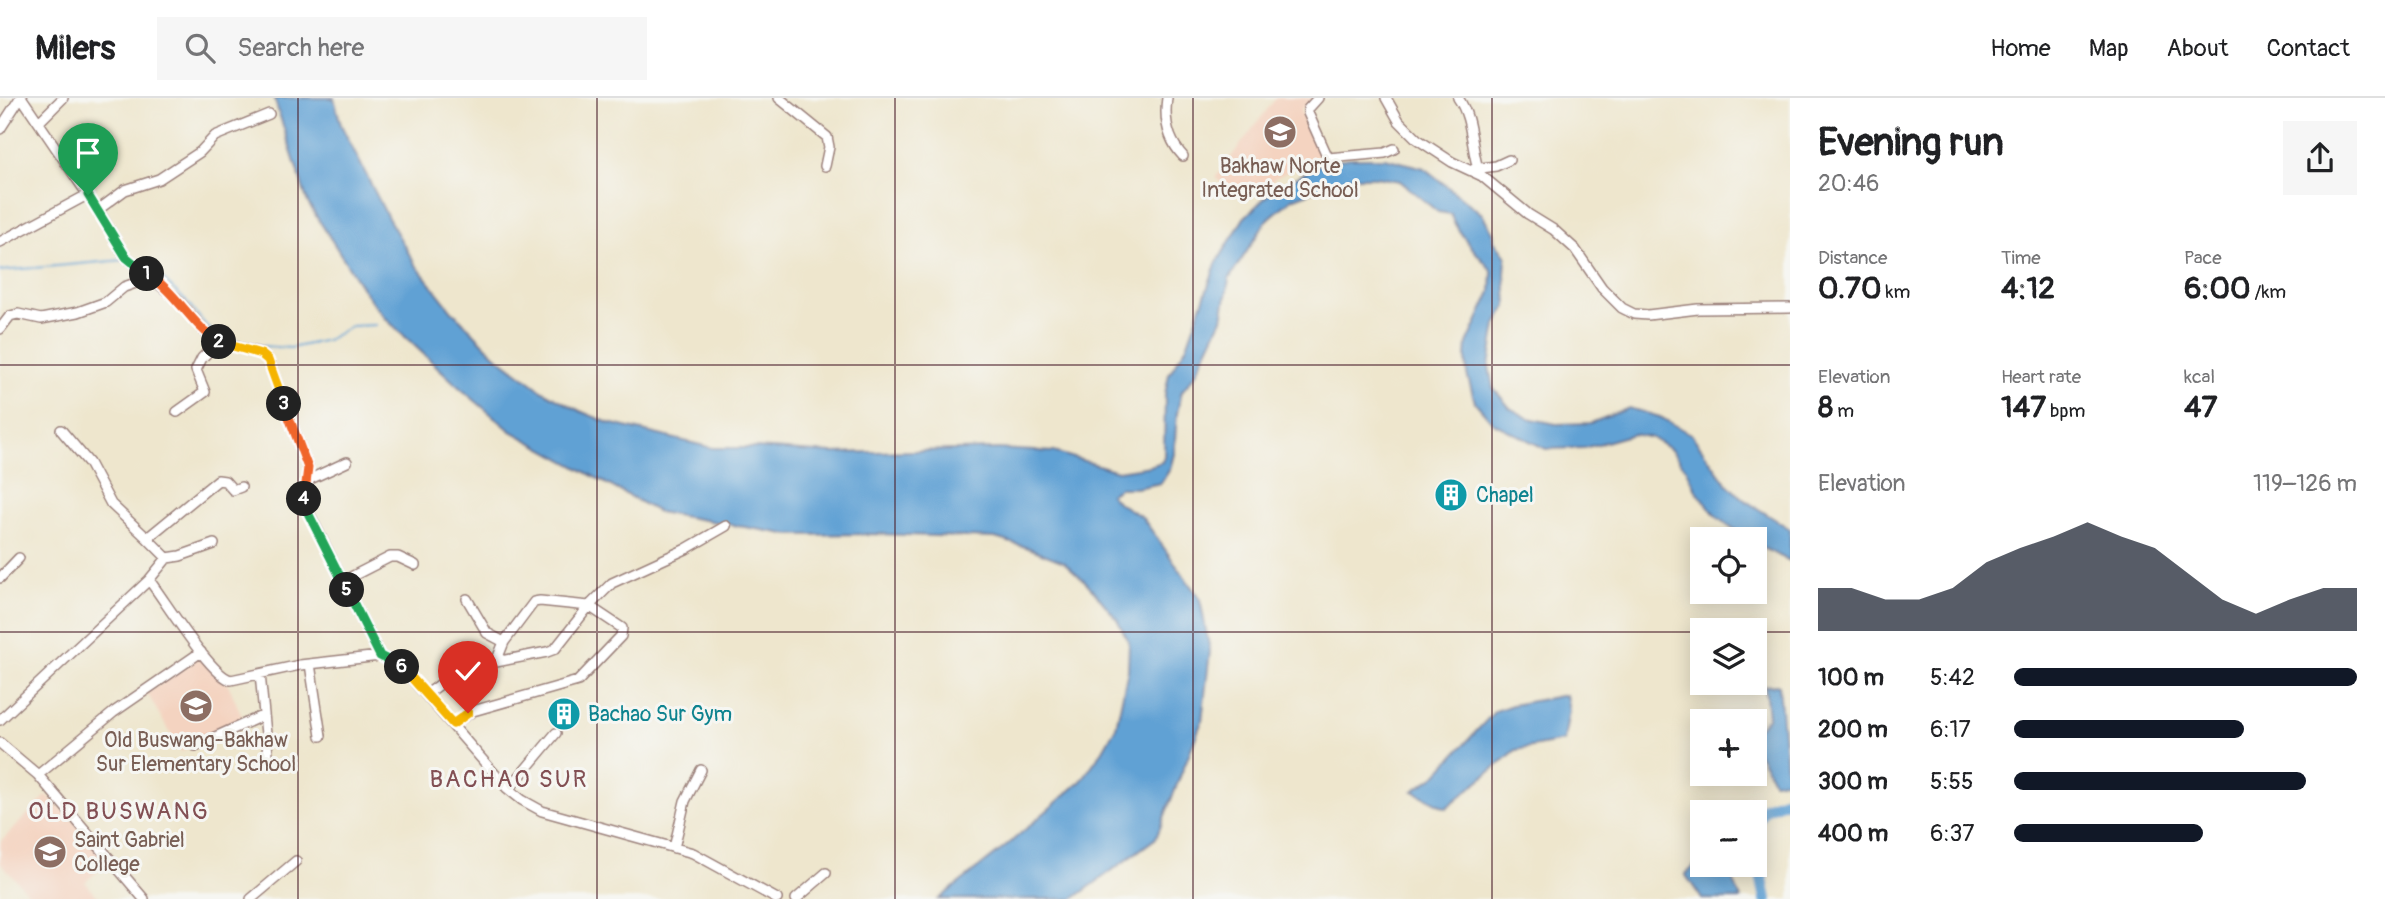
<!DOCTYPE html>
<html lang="en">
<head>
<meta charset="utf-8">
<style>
  :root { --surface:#fff; --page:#f6f6f6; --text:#202124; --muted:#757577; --line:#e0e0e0; --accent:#111827 }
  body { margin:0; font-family:Pangolin,sans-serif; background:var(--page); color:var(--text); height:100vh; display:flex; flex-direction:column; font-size:26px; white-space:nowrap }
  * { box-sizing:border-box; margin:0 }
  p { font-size:23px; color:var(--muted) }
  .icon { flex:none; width:38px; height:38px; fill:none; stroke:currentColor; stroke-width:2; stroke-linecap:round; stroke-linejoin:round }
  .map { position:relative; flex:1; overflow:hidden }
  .drawer { display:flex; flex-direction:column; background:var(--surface); width:595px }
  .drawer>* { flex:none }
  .controls { position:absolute; left:1690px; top:429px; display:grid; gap:14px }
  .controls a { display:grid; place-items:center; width:77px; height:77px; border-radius:0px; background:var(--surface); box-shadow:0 4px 18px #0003; font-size:35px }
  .pin { position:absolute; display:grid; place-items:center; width:60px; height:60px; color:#fff; margin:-72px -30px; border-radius:50% 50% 50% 0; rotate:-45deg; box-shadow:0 0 7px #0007 }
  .pin .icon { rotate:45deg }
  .km { position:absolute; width:35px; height:35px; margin:-18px; border-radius:50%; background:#222; color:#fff; font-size:19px; line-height:35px; text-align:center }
  .round { display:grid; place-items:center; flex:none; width:74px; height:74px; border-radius:0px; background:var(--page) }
  .summary { display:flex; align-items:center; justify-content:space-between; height:119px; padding:0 28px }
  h1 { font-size:38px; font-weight:800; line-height:52px }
  .figures { display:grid; grid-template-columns:repeat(3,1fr); gap:10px; height:119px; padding:7px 28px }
  .figures div { display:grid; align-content:center }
  .figures b { font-size:30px; font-weight:800 }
  .figures small { font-size:19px; font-weight:400 }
  .figures p { font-size:19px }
  .chart { height:196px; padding:14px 28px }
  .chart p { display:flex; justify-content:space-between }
  .chart svg { width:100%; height:126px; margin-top:7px; fill:var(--accent); opacity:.7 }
  ul { padding:0 28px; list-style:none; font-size:23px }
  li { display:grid; grid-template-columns:112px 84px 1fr; align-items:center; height:52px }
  li i { height:18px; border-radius:9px; background:var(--accent) }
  header { display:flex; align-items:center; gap:42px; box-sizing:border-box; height:98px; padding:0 35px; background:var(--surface); border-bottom:2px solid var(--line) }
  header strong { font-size:33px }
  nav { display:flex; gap:38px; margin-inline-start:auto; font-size:24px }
  .search { width:490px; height:63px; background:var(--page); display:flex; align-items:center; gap:18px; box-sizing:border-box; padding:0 24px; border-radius:0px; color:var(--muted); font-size:26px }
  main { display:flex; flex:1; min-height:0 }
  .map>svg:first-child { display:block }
  .built { fill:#f4d3c0 }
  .water { fill:#61a1d4; stroke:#566080; stroke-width:2 }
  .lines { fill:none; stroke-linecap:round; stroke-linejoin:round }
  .stream { stroke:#61a1d4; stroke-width:2 }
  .river { stroke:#61a1d4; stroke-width:12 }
  .minor-casing { stroke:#9c827c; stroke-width:12 }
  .minor { stroke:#fff; stroke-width:9 }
  .split-1-casing { stroke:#fff; stroke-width:14 }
  .split-2-casing { stroke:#fff; stroke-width:14 }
  .split-3-casing { stroke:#fff; stroke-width:14 }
  .split-4-casing { stroke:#fff; stroke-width:14 }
  .split-5-casing { stroke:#fff; stroke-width:14 }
  .split-6-casing { stroke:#fff; stroke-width:14 }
  .split-7-casing { stroke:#fff; stroke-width:14 }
  .split-1 { stroke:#22a559; stroke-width:9 }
  .split-2 { stroke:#f0652b; stroke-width:9 }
  .split-3 { stroke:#f5b400; stroke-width:9 }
  .split-4 { stroke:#f0652b; stroke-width:9 }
  .split-5 { stroke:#22a559; stroke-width:9 }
  .split-6 { stroke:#22a559; stroke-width:9 }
  .split-7 { stroke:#f5b400; stroke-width:9 }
  .grid { fill:none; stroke:#4a1f2b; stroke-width:2; stroke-opacity:0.55 }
  .labels { text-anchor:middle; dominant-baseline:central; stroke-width:6; stroke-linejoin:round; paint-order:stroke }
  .education-label { font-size:21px; fill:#785e54; stroke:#f6f6f2 }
  .culture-label { font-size:21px; fill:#0d838f; stroke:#f6f6f2; text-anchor:start }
  .quarter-label { font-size:24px; letter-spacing:2px; fill:#824f53; stroke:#f6f6f2 }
</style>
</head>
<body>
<header>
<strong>Milers</strong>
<div class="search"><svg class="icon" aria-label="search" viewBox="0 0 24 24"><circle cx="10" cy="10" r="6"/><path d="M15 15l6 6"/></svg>Search here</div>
<nav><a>Home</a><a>Map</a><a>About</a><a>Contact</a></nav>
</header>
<main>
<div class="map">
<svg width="1790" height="801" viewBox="0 0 1790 801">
  <rect width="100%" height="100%" fill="#f6f6f2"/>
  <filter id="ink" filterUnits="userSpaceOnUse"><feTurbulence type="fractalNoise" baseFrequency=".0143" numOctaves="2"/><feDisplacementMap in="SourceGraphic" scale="14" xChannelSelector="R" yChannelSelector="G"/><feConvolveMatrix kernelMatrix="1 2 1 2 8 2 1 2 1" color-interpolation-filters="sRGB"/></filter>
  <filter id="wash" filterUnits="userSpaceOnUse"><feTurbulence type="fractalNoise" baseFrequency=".00686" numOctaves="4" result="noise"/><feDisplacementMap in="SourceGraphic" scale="28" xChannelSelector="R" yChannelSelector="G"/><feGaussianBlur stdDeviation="1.57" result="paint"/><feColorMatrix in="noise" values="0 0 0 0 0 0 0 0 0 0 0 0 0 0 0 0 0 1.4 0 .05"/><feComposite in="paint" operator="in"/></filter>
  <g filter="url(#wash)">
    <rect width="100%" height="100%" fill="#eee6cd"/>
    <path class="built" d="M 1276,0 L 1314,0 L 1300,12 L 1321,56 L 1275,80 L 1246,102 L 1215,80 Z
      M 200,559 L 229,588 L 243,621 L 181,654 L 147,595 Z
      M 47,697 L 73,722 L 109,764 L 85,784 L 100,801 L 34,801 L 0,765 L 0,744 Z"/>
    <path class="water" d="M 274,0 L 334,0 L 341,27 L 388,120 L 415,166 L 452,213 L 495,257 L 541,292 L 580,313 L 609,325 L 713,350 L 755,350 L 832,355 L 998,351 L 1054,354 L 1118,373 L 1150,368 L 1162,364 L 1164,358 L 1165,296 L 1169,276 L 1187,248 L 1216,166 L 1244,120 L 1271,94 L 1297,79 L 1325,64 L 1350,60 L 1385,60 L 1424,70 L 1482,116 L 1493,134 L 1494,143 L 1506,159 L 1505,177 L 1507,207 L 1496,227 L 1489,268 L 1493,290 L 1510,310 L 1528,320 L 1556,326 L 1591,325 L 1629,310 L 1660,319 L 1691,336 L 1727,386 L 1743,401 L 1790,431 L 1790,463 L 1758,448 L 1755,446 L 1755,441 L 1748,441 L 1717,419 L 1698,395 L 1686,371 L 1671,352 L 1652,340 L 1634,336 L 1584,350 L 1546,351 L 1493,325 L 1475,304 L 1467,276 L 1466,259 L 1467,246 L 1491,194 L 1492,173 C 1481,160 1453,130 1451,116 L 1438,114 L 1400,83 L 1376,79 L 1350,79 L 1292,101 L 1267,122 L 1229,181 L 1222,221 L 1195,277 L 1182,293 L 1177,315 L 1174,356 L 1170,371 L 1161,385 L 1136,390 L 1119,390 L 1110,396 L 1117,404 L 1142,419 L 1200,501 L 1210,553 L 1202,623 L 1156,740 L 1073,801 L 939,801 L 1005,749 L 1081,683 L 1103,652 L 1116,629 L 1128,572 L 1129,544 L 1117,521 L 1087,485 L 1064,464 L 1029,450 L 995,440 L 876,436 L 791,437 L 658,414 L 511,333 L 460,290 L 384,219 L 364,193 L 308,105 Z
      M 1779,587 L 1786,671 L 1790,682 L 1774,684 L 1755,649 L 1755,633 L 1768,620 L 1765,588 Z
      M 1566,597 L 1569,612 L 1564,643 L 1516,652 L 1446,710 L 1413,693 L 1435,678 L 1495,613 L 1512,607 Z
      M 1703,760 L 1703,766 L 1727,767 L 1741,801 L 1702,801 L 1685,776 Z"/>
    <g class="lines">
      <path class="stream" d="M 137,163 L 144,164 L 155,174 L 188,205 L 208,230 L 225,241 L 260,248 L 291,250 L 327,242 L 351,228 L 376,227
        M 0,173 L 124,162"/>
      <path class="river" d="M 1755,725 L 1765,710 L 1790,701
        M 1755,748 L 1766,801"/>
    </g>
  </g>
  <g filter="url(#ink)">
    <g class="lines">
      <defs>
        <path id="minor" d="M 22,0 L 98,112 L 126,159 L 176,200 L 209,238 L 219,244 L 261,255 L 268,262 L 308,370 L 305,407 L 380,558
          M 779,0 L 827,39 L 829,49 L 825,68
          M 1167,0 C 1164,21 1168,42 1183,58
          M 1318,0 L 1308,11 L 1308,15 L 1329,62
          M 1386,0 L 1399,23 L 1417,41 L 1452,64 L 1482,78 L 1528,116 L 1554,132 L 1575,151 L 1602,190 L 1622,210 L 1634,216 L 1648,217 L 1698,211 L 1790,210
          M 1458,0 C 1472,19 1471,47 1478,71
          M 39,24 L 63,0
          M 0,31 L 20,0
          M 1328,60 L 1385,55 L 1394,51
          M 65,64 L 85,48 L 89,48 L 106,67
          M 1474,71 L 1496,68 L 1509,62
          M 98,112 L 125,92 L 159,81 L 200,54 L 215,38 L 269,16
          M 0,144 L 87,97
          M 0,231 L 10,218 L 18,216 L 41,221 L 78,214 L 106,204 L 124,189 L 153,179
          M 177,314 L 205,294 L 196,272 L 202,260 L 212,250 L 209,238
          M 61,332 L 89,365 L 111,406 L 148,441
          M 308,382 L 347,364
          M 167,460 L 148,441 L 151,437 L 218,382 L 225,383 L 233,392 L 241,389
          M 0,480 L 19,460
          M 149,482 C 164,501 211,578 231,582 L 300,567 L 380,558 L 399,566 L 507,690 L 522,702 L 542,713 L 693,755 L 777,801
          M 343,483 L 390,459 L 398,459 L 415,467
          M 467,501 L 487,535 L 504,544
          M 310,566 L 321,638
          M 260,576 L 268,656
          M 427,596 L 450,579 L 496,564 L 547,554 L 555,551 L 589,508 L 612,485 L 686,451 L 726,428
          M 0,622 L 149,482 L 167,460 L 180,458 L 214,446
          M 453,626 L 473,613 L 578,583 L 621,538 L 622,530 L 589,508 L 540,503 L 534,504 L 504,544 L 496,564
          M 0,645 L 38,677 L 144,801
          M 195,648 L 264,617
          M 38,677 L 114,614 L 201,554
          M 509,691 L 556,635
          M 674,750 L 685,703 L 701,672
          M 251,801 L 296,763
          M 796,801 L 826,775"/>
      </defs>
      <use href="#minor" class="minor-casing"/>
      <use href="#minor" class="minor"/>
    </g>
  </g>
  <g class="lines" filter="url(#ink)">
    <defs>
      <path id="split-1" d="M 88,97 L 126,159 L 147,176"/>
      <path id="split-2" d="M 147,176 C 176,193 191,227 219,244"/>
      <path id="split-3" d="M 219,244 L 261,256 L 268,262 L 284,306"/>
      <path id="split-4" d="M 284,306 L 308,370 L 304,401"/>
      <path id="split-5" d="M 304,401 L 304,407 L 347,492"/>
      <path id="split-6" d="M 347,492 L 380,558 L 402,569"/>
      <path id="split-7" d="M 402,569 L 453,626 L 468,615"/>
    </defs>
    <use href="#split-1" class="split-1-casing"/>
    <use href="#split-2" class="split-2-casing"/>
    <use href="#split-3" class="split-3-casing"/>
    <use href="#split-4" class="split-4-casing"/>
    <use href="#split-5" class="split-5-casing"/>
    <use href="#split-6" class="split-6-casing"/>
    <use href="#split-7" class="split-7-casing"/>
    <use href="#split-1" class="split-1"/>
    <use href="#split-2" class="split-2"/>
    <use href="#split-3" class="split-3"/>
    <use href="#split-4" class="split-4"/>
    <use href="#split-5" class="split-5"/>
    <use href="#split-6" class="split-6"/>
    <use href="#split-7" class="split-7"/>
  </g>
  <path class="grid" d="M 298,0 L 298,801M 597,0 L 597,801M 895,0 L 895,801M 1193,0 L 1193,801M 1492,0 L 1492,801M 0,267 L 1790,267M 0,534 L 1703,534M 1755,534 L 1790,534"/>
  <defs>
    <symbol id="school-disc" viewBox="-11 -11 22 22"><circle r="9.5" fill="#8d6e63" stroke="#f6f6f2"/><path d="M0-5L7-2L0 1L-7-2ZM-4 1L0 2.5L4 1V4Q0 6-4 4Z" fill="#fff"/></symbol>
    <symbol id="building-disc" viewBox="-11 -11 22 22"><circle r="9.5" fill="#0f9aa8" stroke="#f6f6f2"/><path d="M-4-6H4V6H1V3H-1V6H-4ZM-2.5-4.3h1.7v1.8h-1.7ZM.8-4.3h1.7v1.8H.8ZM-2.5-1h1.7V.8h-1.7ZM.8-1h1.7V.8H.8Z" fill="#fff"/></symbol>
    <symbol id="university-disc" viewBox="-11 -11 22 22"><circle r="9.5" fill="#8d6e63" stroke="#f6f6f2"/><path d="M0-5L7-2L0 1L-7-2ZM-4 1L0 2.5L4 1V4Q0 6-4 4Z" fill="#fff"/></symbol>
  </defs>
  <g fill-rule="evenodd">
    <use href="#school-disc" x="1261" y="15" width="38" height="38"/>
    <use href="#building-disc" x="1432" y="378" width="38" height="38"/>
    <use href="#school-disc" x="177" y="589" width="38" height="38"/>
    <use href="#building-disc" x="545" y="597" width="38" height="38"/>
    <use href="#university-disc" x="31" y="735" width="38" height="38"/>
  </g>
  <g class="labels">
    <g class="education-label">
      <text x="1280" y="68">Bakhaw Norte<tspan x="1280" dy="24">Integrated School</tspan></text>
      <text x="196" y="642">Old Buswang-Bakhaw<tspan x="196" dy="24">Sur Elementary School</tspan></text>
      <text x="74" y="742" text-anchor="start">Saint Gabriel<tspan x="74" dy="24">College</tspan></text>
    </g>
    <g class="culture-label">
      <text x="1476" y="397">Chapel</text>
      <text x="588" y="616">Bachao Sur Gym</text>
    </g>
    <g class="quarter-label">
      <text x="509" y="681">BACHAO SUR</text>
      <text x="119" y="713">OLD BUSWANG</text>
    </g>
  </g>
</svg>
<div class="controls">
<a><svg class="icon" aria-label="locate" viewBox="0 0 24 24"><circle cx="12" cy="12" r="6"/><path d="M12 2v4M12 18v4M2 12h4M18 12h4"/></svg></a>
<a><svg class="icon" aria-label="layers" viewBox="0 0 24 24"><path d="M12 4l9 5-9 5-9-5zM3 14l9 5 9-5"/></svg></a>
<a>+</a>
<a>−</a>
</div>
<div class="pin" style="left:88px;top:97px;background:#1e9e55"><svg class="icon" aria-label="arrive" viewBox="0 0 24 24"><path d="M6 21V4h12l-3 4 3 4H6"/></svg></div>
<div class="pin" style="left:468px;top:615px;background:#d93025"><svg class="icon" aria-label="check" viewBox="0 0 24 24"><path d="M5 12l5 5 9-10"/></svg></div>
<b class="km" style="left:147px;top:176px">1</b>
<b class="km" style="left:219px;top:244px">2</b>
<b class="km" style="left:284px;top:306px">3</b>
<b class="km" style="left:304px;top:401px">4</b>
<b class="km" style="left:347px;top:492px">5</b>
<b class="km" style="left:402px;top:569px">6</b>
</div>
<section class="drawer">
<div class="summary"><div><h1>Evening run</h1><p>20:46</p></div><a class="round"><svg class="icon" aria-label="share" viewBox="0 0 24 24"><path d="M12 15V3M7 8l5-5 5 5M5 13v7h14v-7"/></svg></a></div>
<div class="figures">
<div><p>Distance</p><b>0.70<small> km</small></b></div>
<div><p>Time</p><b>4:12</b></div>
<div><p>Pace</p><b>6:00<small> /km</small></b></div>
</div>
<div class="figures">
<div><p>Elevation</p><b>8<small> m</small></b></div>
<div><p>Heart rate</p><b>147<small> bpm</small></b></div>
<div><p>kcal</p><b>47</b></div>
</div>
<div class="chart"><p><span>Elevation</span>119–126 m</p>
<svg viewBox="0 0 160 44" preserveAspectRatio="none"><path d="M0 44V29L10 29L20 33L30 33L40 29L50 20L60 15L70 11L80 6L90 11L100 15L110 24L120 33L130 38L140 33L150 29L160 29V44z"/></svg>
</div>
<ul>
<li><b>100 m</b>5:42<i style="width:100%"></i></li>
<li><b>200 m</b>6:17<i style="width:67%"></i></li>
<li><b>300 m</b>5:55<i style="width:85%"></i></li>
<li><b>400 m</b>6:37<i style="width:55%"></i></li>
</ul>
</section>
</main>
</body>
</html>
